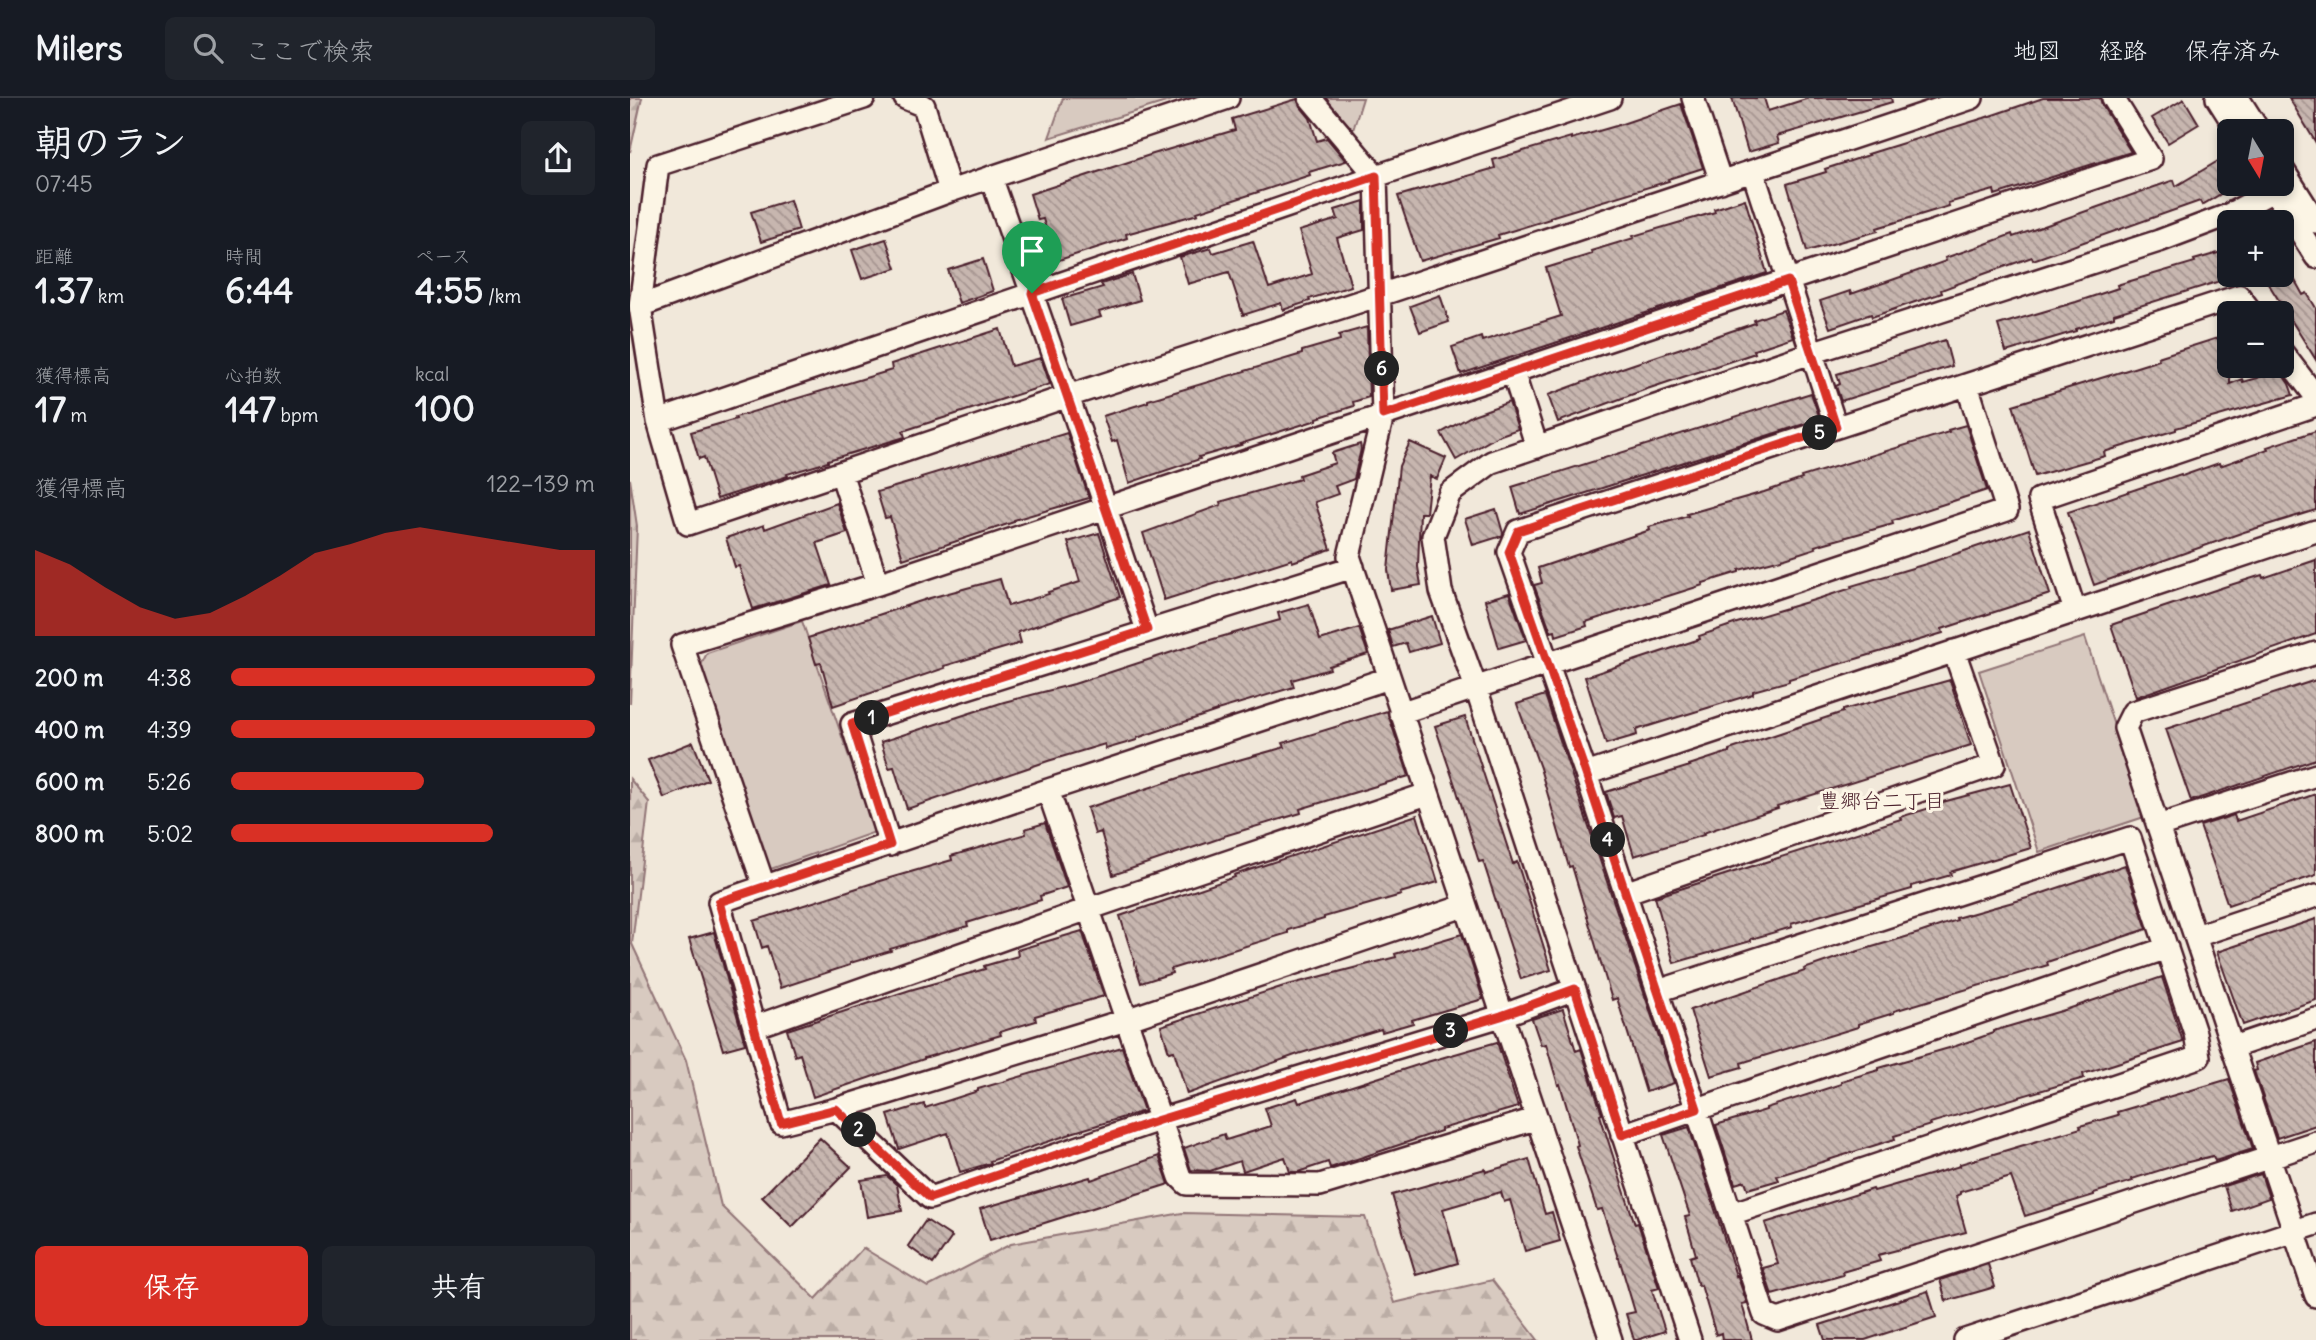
<!DOCTYPE html>
<html lang="ja">
<head>
<meta charset="utf-8">
<style>
  :root { --surface:#171b24; --page:#20242c; --text:#f1f3f6; --muted:#9ea1a6; --line:#363941; --accent:#d93025 }
  body { margin:0; font-family:Delius,"Klee One",sans-serif; background:var(--page); color:var(--text); height:100vh; display:flex; flex-direction:column; font-size:26px; white-space:nowrap }
  * { box-sizing:border-box; margin:0 }
  p { font-size:23px; color:var(--muted) }
  .icon { flex:none; width:38px; height:38px; fill:none; stroke:currentColor; stroke-width:2; stroke-linecap:round; stroke-linejoin:round }
  .map { position:relative; flex:1; overflow:hidden }
  .side { display:flex; flex-direction:column; background:var(--surface); width:630px }
  .side>* { flex:none }
  .needle { width:46px; rotate:170deg }
  .buttons { position:absolute; left:1587px; top:21px; display:grid; gap:14px }
  .buttons a { display:grid; place-items:center; width:77px; height:77px; border-radius:10px; background:var(--surface); box-shadow:0 4px 10px #0003; font-size:35px }
  .pin { position:absolute; display:grid; place-items:center; width:60px; height:60px; color:#fff; margin:-72px -30px; border-radius:50% 50% 50% 0; rotate:-45deg; box-shadow:0 0 7px #0007 }
  .pin .icon { rotate:45deg }
  .km { position:absolute; width:35px; height:35px; margin:-18px; border-radius:50%; background:#222; color:#fff; font-size:19px; line-height:35px; text-align:center }
  .round { display:grid; place-items:center; flex:none; width:74px; height:74px; border-radius:10px; background:var(--page) }
  .headline { display:flex; align-items:center; justify-content:space-between; height:119px; padding:0 35px }
  h1 { font-size:38px; font-weight:700; line-height:52px }
  .figures { display:grid; grid-template-columns:repeat(3,1fr); gap:10px; height:119px; padding:7px 35px }
  .figures div { display:grid; align-content:center }
  .figures b { font-size:35px; font-weight:700 }
  .figures small { font-size:19px; font-weight:400 }
  .figures p { font-size:19px }
  .chart { height:196px; padding:14px 35px }
  .chart p { display:flex; justify-content:space-between }
  .chart svg { width:100%; height:126px; margin-top:7px; fill:var(--accent); opacity:.7 }
  .action { display:flex; gap:14px; margin-top:auto; padding:14px 35px }
  .action a { flex:1; height:80px; border-radius:10px; background:var(--accent); color:#fff; font-size:28px; font-weight:700; line-height:80px; text-align:center }
  .action a+a { background:var(--page); color:var(--text) }
  ul { padding:0 35px; list-style:none; font-size:23px }
  li { display:grid; grid-template-columns:112px 84px 1fr; align-items:center; height:52px }
  li i { height:18px; border-radius:9px; background:var(--accent) }
  header { display:flex; align-items:center; gap:42px; box-sizing:border-box; height:98px; padding:0 35px; background:var(--surface); border-bottom:2px solid var(--line) }
  header strong { font-size:33px }
  nav { display:flex; gap:38px; margin-inline-start:auto; font-size:24px }
  .search { width:490px; height:63px; background:var(--page); display:flex; align-items:center; gap:18px; box-sizing:border-box; padding:0 24px; border-radius:10px; color:var(--muted); font-size:26px }
  main { display:flex; flex:1; min-height:0 }
  .map>svg:first-child { display:block }
  .forest { fill:url(#forest-firs); stroke:#917476; stroke-width:2 }
  .park { fill:#d8cac0; stroke:#917476; stroke-width:2 }
  .building { fill:url(#building-back-hatch); stroke:#4a1f2b; stroke-width:2 }
  .lines { fill:none; stroke-linecap:round; stroke-linejoin:round }
  .minor-casing { stroke:#4a1f2b; stroke-width:26 }
  .minor { stroke:#fcf5e5; stroke-width:21 }
  .route-casing { stroke:#fff; stroke-width:14 }
  .route { stroke:#d93025; stroke-width:9 }
  .labels { text-anchor:middle; dominant-baseline:central; stroke-width:6; stroke-linejoin:round; paint-order:stroke }
  .neighbourhood-label { font-size:21px; fill:#4a1f2b; stroke:#fcf5e5 }
</style>
</head>
<body>
<header>
<strong>Milers</strong>
<div class="search"><svg class="icon" aria-label="search" viewBox="0 0 24 24"><circle cx="10" cy="10" r="6"/><path d="M15 15l6 6"/></svg>ここで検索</div>
<nav><a>地図</a><a>経路</a><a>保存済み</a></nav>
</header>
<main>
<section class="side">
<div class="headline"><div><h1>朝のラン</h1><p>07:45</p></div><a class="round"><svg class="icon" aria-label="share" viewBox="0 0 24 24"><path d="M12 15V3M7 8l5-5 5 5M5 13v7h14v-7"/></svg></a></div>
<div class="figures">
<div><p>距離</p><b>1.37<small> km</small></b></div>
<div><p>時間</p><b>6:44</b></div>
<div><p>ペース</p><b>4:55<small> /km</small></b></div>
</div>
<div class="figures">
<div><p>獲得標高</p><b>17<small> m</small></b></div>
<div><p>心拍数</p><b>147<small> bpm</small></b></div>
<div><p>kcal</p><b>100</b></div>
</div>
<div class="chart"><p><span>獲得標高</span>122–139 m</p>
<svg viewBox="0 0 160 44" preserveAspectRatio="none"><path d="M0 44V14L10 19L20 27L30 34L40 38L50 36L60 30L70 23L80 15L90 12L100 8L110 6L120 8L130 10L140 12L150 14L160 14V44z"/></svg>
</div>
<ul>
<li><b>200 m</b>4:38<i style="width:100%"></i></li>
<li><b>400 m</b>4:39<i style="width:100%"></i></li>
<li><b>600 m</b>5:26<i style="width:53%"></i></li>
<li><b>800 m</b>5:02<i style="width:72%"></i></li>
</ul>
<div class="action"><a>保存</a><a>共有</a></div>
</section>
<div class="map">
<svg width="1686" height="1242" viewBox="0 0 1686 1242">
  <defs>
    <pattern id="forest-firs" width="22" height="20" patternUnits="userSpaceOnUse" patternTransform="scale(1.75)"><rect width="22" height="20" fill="#d8cac0"/><path d="M5 1l3.5 6h-7zM16 11l3.5 6h-7z" fill="#bbada5"/></pattern>
    <pattern id="building-back-hatch" width="6" height="6" patternUnits="userSpaceOnUse" patternTransform="scale(1.75)"><rect width="6" height="6" fill="#c7b6af"/><path d="M-1 5l2 2M0 0l6 6M5-1l2 2" fill="none" stroke="#a4938f"/></pattern>
  </defs>
  <rect width="100%" height="100%" fill="#f1e8da"/>
  <filter id="ink" filterUnits="userSpaceOnUse"><feTurbulence type="fractalNoise" baseFrequency=".0143" numOctaves="2"/><feDisplacementMap in="SourceGraphic" scale="14" xChannelSelector="R" yChannelSelector="G"/><feConvolveMatrix kernelMatrix="1 2 1 2 8 2 1 2 1" color-interpolation-filters="sRGB"/></filter>
  <g filter="url(#ink)">
    <path class="forest" d="M 0,0 L 12,0 L 0,54 Z
      M 0,381 L 7,428 L 0,606 Z
      M 0,681 L 19,704 L 2,846 L 56,962 L 91,1108 L 186,1201 L 233,1150 L 298,1189 L 381,1146 L 552,1115 L 735,1119 L 764,1205 L 862,1182 L 908,1242 L 0,1242 Z"/>
    <path class="park" d="M 433,0 L 549,0 L 419,40 Z
      M 695,0 L 733,0 L 723,32 Z
      M 172,523 L 245,734 L 138,772 L 70,569 L 77,555 Z
      M 1455,539 L 1514,719 L 1409,754 L 1349,573 Z"/>
    <path class="building" d="M 1102,0 L 1134,0 L 1138,13 L 1179,0 L 1261,0 L 1262,4 L 1147,38 L 1149,45 L 1118,54 Z
      M 1413,0 L 1470,0 L 1472,7 L 1501,54 L 1365,97 L 1364,92 L 1318,105 L 1319,108 L 1247,130 L 1248,133 L 1177,153 L 1157,86 L 1196,74 L 1195,71 L 1239,57 L 1238,56 L 1354,20 Z
      M 1659,0 L 1686,0 L 1686,45 Z
      M 667,1 L 670,8 L 680,20 L 687,43 L 697,40 L 716,63 L 679,74 L 680,77 L 567,114 L 568,116 L 496,136 L 497,140 L 426,163 L 413,121 L 408,122 L 400,96 L 523,56 L 605,32 L 602,21 Z
      M 1554,1 L 1569,26 L 1538,45 L 1522,20 Z
      M 1051,6 L 1073,70 L 1038,81 L 1039,83 L 920,119 L 920,121 L 868,137 L 869,140 L 790,163 L 768,98 L 865,70 L 863,62 L 941,39 L 941,41 L 986,28 Z
      M 1588,63 L 1600,81 L 1600,86 L 1604,88 L 1572,107 L 1570,103 L 1403,162 L 1402,159 L 1354,176 L 1311,192 L 1312,195 L 1282,205 L 1242,219 L 1241,216 L 1200,230 L 1190,203 L 1220,193 L 1221,196 L 1262,182 L 1316,163 L 1315,160 L 1353,147 L 1382,136 L 1383,139 L 1544,82 L 1546,88 Z
      M 1115,101 L 1137,175 L 831,276 L 822,249 L 851,239 L 852,243 L 931,218 L 916,170 L 962,156 L 961,153 L 1004,140 L 1003,138 L 1085,114 L 1084,111 Z
      M 160,102 L 169,132 L 131,144 L 121,114 Z
      M 734,103 L 734,132 L 707,140 L 721,188 L 679,201 L 680,203 L 653,212 L 651,205 L 613,217 L 599,174 L 558,186 L 550,159 L 581,150 L 583,155 L 623,143 L 639,190 L 682,176 L 669,133 L 708,121 L 705,112 Z
      M 256,141 L 266,170 L 232,181 L 222,152 Z
      M 1595,153 L 1600,167 L 1600,177 L 1603,179 L 1484,216 L 1484,219 L 1446,231 L 1446,233 L 1376,254 L 1368,227 L 1446,204 L 1488,190 L 1487,187 L 1565,164 L 1564,162 Z
      M 353,161 L 363,193 L 329,205 L 318,172 Z
      M 502,176 L 510,202 L 469,214 L 471,219 L 440,228 L 432,201 L 473,189 L 471,186 Z
      M 1633,177 L 1662,177 L 1673,197 L 1677,195 L 1686,210 L 1686,262 Z
      M 810,197 L 819,224 L 790,234 L 780,208 Z
      M 1153,212 L 1163,239 L 1124,252 L 1125,255 L 1014,292 L 928,324 L 918,297 L 992,270 L 1125,225 L 1124,222 Z
      M 737,229 L 739,299 L 723,304 L 724,308 L 687,320 L 687,322 L 610,346 L 611,347 L 569,359 L 570,361 L 499,385 L 487,342 L 482,344 L 473,318 L 518,304 L 518,302 L 672,256 L 672,253 L 710,242 L 709,237 Z
      M 370,231 L 381,268 L 411,260 L 420,286 L 273,333 L 275,339 L 198,362 L 198,364 L 157,376 L 158,378 L 87,401 L 74,359 L 69,361 L 61,334 L 106,321 L 105,319 L 262,272 L 261,266 Z
      M 1600,236 L 1600,286 L 1612,281 L 1613,284 L 1650,273 L 1659,286 L 1663,297 L 1546,330 L 1546,332 L 1474,354 L 1475,358 L 1405,378 L 1383,307 L 1494,273 L 1529,262 L 1528,259 Z
      M 1315,242 L 1322,268 L 1211,303 L 1206,288 L 1210,286 L 1207,276 Z
      M 1181,295 L 1190,321 L 890,416 L 882,389 Z
      M 879,304 L 888,331 L 868,338 L 826,362 L 811,335 L 843,317 Z
      M 1336,327 L 1357,392 L 1262,423 L 1263,426 L 1185,448 L 1186,450 L 1155,460 L 1109,472 L 1109,474 L 1073,485 L 1073,487 L 956,524 L 957,528 L 926,538 L 925,533 L 921,534 L 904,487 L 912,485 L 908,470 L 1020,432 L 1019,429 L 1058,418 L 1057,416 L 1134,394 L 1172,381 L 1171,379 L 1319,334 L 1318,332 Z
      M 1686,333 L 1686,412 L 1614,434 L 1464,487 L 1438,414 L 1551,376 L 1552,378 L 1589,365 L 1590,368 L 1638,351 L 1637,349 Z
      M 437,335 L 459,400 L 384,422 L 384,424 L 273,461 L 260,419 L 255,420 L 247,394 L 292,381 L 291,379 Z
      M 780,344 L 816,360 L 807,381 L 800,378 L 796,415 L 790,415 L 788,469 L 791,487 L 761,492 L 758,472 L 769,368 Z
      M 730,346 L 731,351 L 724,381 L 705,388 L 708,396 L 685,404 L 701,451 L 662,464 L 662,461 L 534,502 L 513,435 L 591,407 L 590,404 L 670,381 L 669,377 L 705,365 L 702,355 Z
      M 207,405 L 217,435 L 187,445 L 201,487 L 123,511 L 109,468 L 105,469 L 96,440 L 134,427 L 135,431 Z
      M 866,411 L 873,435 L 872,438 L 843,447 L 835,421 Z
      M 1399,431 L 1420,496 L 1312,531 L 1313,535 L 1159,581 L 1159,583 L 1123,593 L 1123,596 L 1006,632 L 1007,637 L 976,646 L 955,579 L 1070,541 L 1069,538 L 1107,525 L 1184,502 L 1222,490 L 1221,488 L 1296,466 Z
      M 469,435 L 490,499 L 388,534 L 391,545 L 314,568 L 315,570 L 203,608 L 191,565 L 186,566 L 178,540 L 300,500 L 370,481 L 378,508 L 419,496 L 418,494 L 450,484 L 438,444 Z
      M 1686,462 L 1686,536 L 1506,599 L 1481,527 L 1594,489 L 1632,477 L 1633,480 Z
      M 879,495 L 896,542 L 869,550 L 855,502 Z
      M 679,506 L 690,542 L 729,530 L 738,556 L 699,568 L 700,571 L 662,582 L 664,589 L 587,612 L 587,613 L 507,640 L 507,642 L 476,651 L 475,646 L 418,663 L 277,711 L 264,669 L 259,670 L 251,644 L 374,604 L 444,586 L 573,544 L 650,522 L 648,515 Z
      M 802,518 L 810,545 L 779,554 L 776,545 L 763,549 L 758,532 Z
      M 1320,582 L 1341,647 L 1147,708 L 1148,710 L 1073,735 L 1074,737 L 1004,758 L 992,718 L 984,720 L 976,694 L 1060,668 L 1059,667 L 1099,654 L 1099,652 L 1213,614 L 1213,612 Z
      M 1686,582 L 1686,661 L 1561,703 L 1536,631 Z
      M 915,597 L 1044,985 L 1016,994 L 987,900 L 982,902 L 942,768 L 939,769 L 910,670 L 887,606 Z
      M 757,613 L 779,678 L 670,711 L 671,715 L 594,738 L 594,739 L 483,777 L 471,734 L 465,736 L 457,710 L 580,670 L 655,649 L 653,645 Z
      M 835,619 L 883,766 L 887,764 L 921,872 L 891,881 L 853,763 L 849,764 L 827,693 L 805,628 Z
      M 63,644 L 78,682 L 34,700 L 18,662 Z
      M 1380,686 L 1401,750 L 1320,774 L 1321,777 L 1282,788 L 1282,791 L 1161,826 L 1162,829 L 1121,841 L 1121,843 L 1044,865 L 1025,799 L 1271,721 L 1270,719 L 1310,707 L 1309,705 Z
      M 1686,696 L 1686,777 L 1598,807 L 1570,728 L 1604,717 L 1606,723 Z
      M 787,717 L 808,784 L 770,795 L 771,797 L 694,819 L 694,821 L 658,832 L 658,835 L 541,871 L 542,875 L 511,885 L 490,818 L 605,779 L 604,777 Z
      M 415,725 L 437,789 L 410,798 L 411,802 L 337,825 L 338,828 L 260,851 L 261,853 L 220,865 L 220,867 L 150,890 L 137,848 L 132,850 L 124,823 L 246,784 L 322,762 L 321,758 L 396,736 L 395,731 Z
      M 1495,767 L 1517,831 L 1417,864 L 1418,867 L 1264,913 L 1264,915 L 1228,926 L 1228,929 L 1111,965 L 1112,969 L 1081,978 L 1060,912 L 1175,873 L 1174,871 L 1212,858 L 1289,835 L 1327,822 L 1326,820 L 1401,799 Z
      M 1686,821 L 1686,902 L 1613,927 L 1587,854 Z
      M 452,833 L 474,898 L 405,918 L 406,923 L 370,934 L 371,937 L 294,960 L 294,961 L 183,999 L 170,956 L 165,958 L 157,932 L 280,892 L 355,871 L 354,868 L 388,858 L 387,852 Z
      M 84,834 L 115,946 L 93,952 L 59,841 Z
      M 832,836 L 853,901 L 782,922 L 783,925 L 752,934 L 751,931 L 668,956 L 557,996 L 544,953 L 539,954 L 531,928 L 654,888 L 766,859 L 765,856 Z
      M 1532,879 L 1553,944 L 1453,976 L 1454,980 L 1300,1025 L 1301,1027 L 1264,1038 L 1265,1041 L 1147,1078 L 1149,1082 L 1118,1091 L 1115,1083 L 1105,1086 L 1086,1027 L 1136,1012 L 1136,1010 L 1211,986 L 1211,983 L 1249,972 L 1249,970 L 1326,948 L 1363,935 L 1363,933 L 1438,911 Z
      M 933,911 L 946,953 L 951,951 L 972,1016 L 970,1017 L 989,1077 L 1005,1126 L 1008,1125 L 1029,1190 L 1022,1192 L 1035,1233 L 1007,1242 L 1004,1242 L 996,1216 L 1005,1214 L 989,1160 L 988,1160 L 972,1111 L 967,1112 L 946,1048 L 948,1047 L 930,986 L 928,987 L 916,946 L 911,947 L 902,921 Z
      M 867,944 L 888,1009 L 811,1031 L 811,1033 L 700,1070 L 698,1064 L 668,1074 L 660,1074 L 655,1059 L 613,1073 L 610,1063 L 580,1073 L 561,1072 L 554,1050 L 594,1036 L 596,1042 L 641,1028 L 635,1010 L 667,1000 L 669,1005 L 797,964 Z
      M 1686,944 L 1686,1027 L 1647,1040 L 1624,973 L 1627,972 L 1625,965 Z
      M 492,949 L 514,1013 L 441,1035 L 441,1036 L 360,1063 L 361,1065 L 330,1074 L 318,1035 L 269,1051 L 258,1017 L 294,1006 L 295,1010 L 348,993 L 348,991 Z
      M 1599,981 L 1623,1051 L 1585,1063 L 1583,1058 L 1550,1066 L 1502,1081 L 1503,1083 L 1464,1095 L 1464,1097 L 1395,1118 L 1381,1079 L 1330,1094 L 1330,1096 L 1326,1098 L 1336,1134 L 1248,1157 L 1250,1163 L 1212,1174 L 1213,1177 L 1142,1197 L 1133,1170 L 1148,1166 L 1135,1125 L 1243,1091 L 1244,1093 L 1330,1068 L 1330,1066 L 1451,1030 L 1450,1028 L 1488,1017 L 1487,1014 Z
      M 1059,1029 L 1106,1178 L 1107,1177 L 1117,1205 L 1112,1206 L 1122,1242 L 1092,1242 L 1091,1235 L 1086,1237 L 1071,1187 L 1068,1188 L 1060,1159 L 1066,1157 L 1055,1119 L 1060,1118 L 1033,1037 Z
      M 190,1040 L 221,1069 L 162,1129 L 132,1099 Z
      M 529,1058 L 539,1086 L 360,1142 L 350,1111 L 460,1079 L 461,1082 Z
      M 899,1061 L 915,1116 L 922,1114 L 930,1143 L 895,1153 L 880,1102 L 874,1104 L 871,1094 L 813,1111 L 828,1165 L 786,1177 L 762,1097 L 855,1071 L 856,1074 Z
      M 1631,1076 L 1639,1100 L 1602,1113 L 1594,1088 Z
      M 257,1078 L 267,1087 L 272,1113 L 237,1119 L 231,1082 Z
      M 296,1122 L 322,1139 L 303,1166 L 278,1148 Z
      M 1358,1166 L 1365,1189 L 1316,1203 L 1310,1182 Z
      M 1298,1193 L 1306,1219 L 1235,1242 L 1195,1242 L 1190,1227 Z"/>
    <g class="lines">
      <defs>
        <path id="minor" d="M 234,0 L 28,67 L 10,208 L 28,323 L 58,426 L 438,298 L 750,197 L 1342,0
          M 275,0 L 294,8 L 320,93 L 598,0
          M 680,0 L 746,78 L 753,317 L 719,458 L 981,1242
          M 1063,0 L 1091,84
          M 1587,0 L 1608,33
          M 1608,0 L 1629,33
          M 1652,70 L 1686,124
          M 1123,74 L 1206,329
          M 361,79 L 438,298 L 517,532
          M 1640,86 L 1686,159
          M 10,208 L 320,93
          M 1622,215 L 1609,198 L 888,433 L 879,454 L 956,676 L 1134,1216 L 1148,1222 L 1686,1044
          M 1652,254 L 1686,299
          M 883,274 L 907,349
          M 28,323 L 746,78 L 980,0
          M 211,375 L 248,486
          M 1445,513 L 1409,401 L 1686,307
          M 1686,555 L 1503,614 L 1495,630 L 1686,1198
          M 759,580 L 418,692 L 89,804 L 151,1025 L 206,1011 L 300,1100 L 529,1022 L 871,918 L 945,891
          M 770,615 L 1377,412 L 1337,287
          M 956,676 L 1686,433
          M 418,692 L 550,1079 L 557,1086 L 690,1087 L 905,1021
          M 1528,728 L 1686,677
          M 260,747 L 222,626 L 723,469
          M 134,788 L 52,547 L 248,486 L 1521,61 L 1483,0
          M 995,795 L 1364,667 L 1324,553
          M 1566,838 L 1686,798
          M 1028,893 L 1500,740 L 1565,935 L 1569,959 L 1101,1116
          M 124,929 L 458,811 L 797,696
          M 1603,949 L 1686,921
          M 206,1011 L 496,922 L 834,808
          M 992,1037 L 1537,850
          M 1060,1242 L 846,590 L 811,493 L 803,438 L 820,395 L 862,364 L 1181,255 L 1529,143 L 1598,117 L 1660,84
          M 1335,1242 L 1686,1126"/>
      </defs>
      <use href="#minor" class="minor-casing"/>
      <use href="#minor" class="minor"/>
    </g>
  </g>
  <g class="lines" filter="url(#ink)">
    <defs>
      <path id="route" d="M 746,78 L 753,317 L 1158,183 L 1206,329 L 888,433 L 879,454 L 956,676 L 1067,1011 L 992,1037 L 945,891 L 871,918 L 529,1022 L 300,1100 L 206,1011 L 151,1025 L 89,804 L 260,747 L 222,626 L 517,532 L 402,195 Z"/>
    </defs>
    <use href="#route" class="route-casing"/>
    <use href="#route" class="route"/>
  </g>
  <g class="labels">
    <g class="neighbourhood-label">
      <text x="1252" y="702">豊郷台二丁目</text>
    </g>
  </g>
</svg>
<div class="buttons">
<a><svg class="needle" viewBox="-14 -14 28 28"><path d="M0-13l5 13h-10z" fill="#e53935"/><path d="M0 13l5-13h-10z" fill="#9ea1a6"/></svg></a>
<a>+</a>
<a>−</a>
</div>
<div class="pin" style="left:402px;top:195px;background:#1e9e55"><svg class="icon" aria-label="arrive" viewBox="0 0 24 24"><path d="M6 21V4h12l-3 4 3 4H6"/></svg></div>
<b class="km" style="left:242px;top:620px">1</b>
<b class="km" style="left:229px;top:1032px">2</b>
<b class="km" style="left:821px;top:933px">3</b>
<b class="km" style="left:978px;top:742px">4</b>
<b class="km" style="left:1190px;top:335px">5</b>
<b class="km" style="left:752px;top:271px">6</b>
</div>
</main>
</body>
</html>
